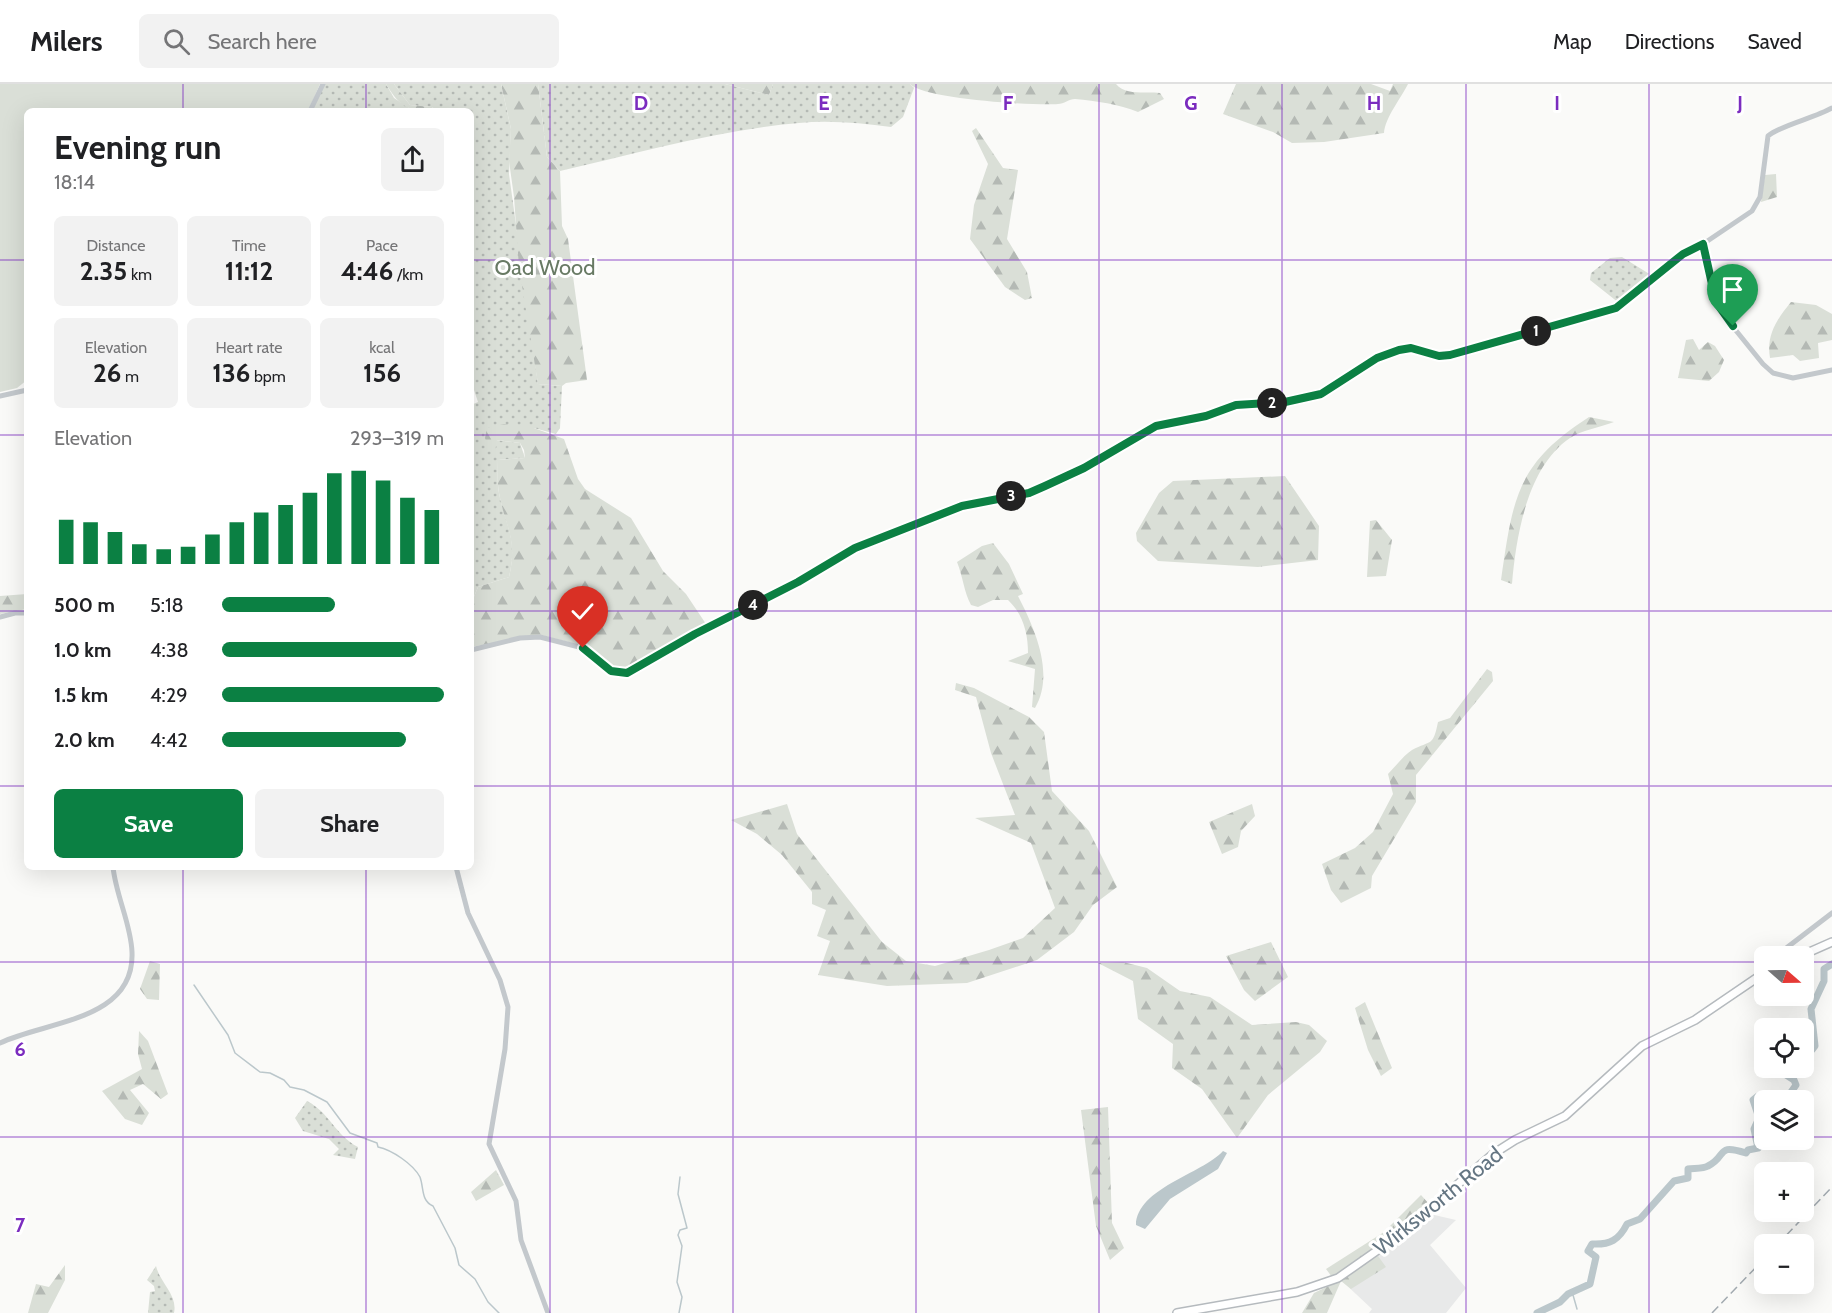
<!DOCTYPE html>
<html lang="en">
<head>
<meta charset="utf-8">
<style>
  :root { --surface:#fff; --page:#f2f2f2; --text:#202124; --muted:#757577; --line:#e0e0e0; --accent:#0b8043 }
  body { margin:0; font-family:Cabin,sans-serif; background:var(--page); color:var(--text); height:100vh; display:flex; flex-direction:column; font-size:22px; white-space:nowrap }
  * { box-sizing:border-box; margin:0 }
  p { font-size:20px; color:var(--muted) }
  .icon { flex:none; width:33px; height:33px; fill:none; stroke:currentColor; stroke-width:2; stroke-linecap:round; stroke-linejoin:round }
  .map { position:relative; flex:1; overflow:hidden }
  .drawer { position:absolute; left:24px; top:24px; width:450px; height:762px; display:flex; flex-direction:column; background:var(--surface); border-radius:9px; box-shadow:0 6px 24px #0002 }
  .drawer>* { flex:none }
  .needle { width:39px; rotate:110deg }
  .buttons { position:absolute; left:1754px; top:862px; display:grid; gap:12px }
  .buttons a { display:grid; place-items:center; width:60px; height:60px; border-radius:9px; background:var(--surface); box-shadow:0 6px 24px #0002; font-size:30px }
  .pin { position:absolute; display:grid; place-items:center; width:51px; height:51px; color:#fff; margin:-62px -26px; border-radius:50% 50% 50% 0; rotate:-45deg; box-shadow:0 0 6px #0007 }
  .pin .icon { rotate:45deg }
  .km { position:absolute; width:30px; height:30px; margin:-15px; border-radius:50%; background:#222; color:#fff; font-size:16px; line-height:30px; text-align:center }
  .round { display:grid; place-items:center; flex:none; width:63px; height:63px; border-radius:9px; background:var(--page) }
  .headline { display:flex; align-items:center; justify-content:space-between; height:102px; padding:0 30px }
  h1 { font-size:33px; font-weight:700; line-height:45px }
  .stats { display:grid; grid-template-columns:repeat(3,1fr); gap:9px; height:102px; padding:6px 30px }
  .stats div { display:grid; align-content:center; border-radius:9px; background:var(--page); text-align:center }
  .stats b { font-size:26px; font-weight:700 }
  .stats small { font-size:16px; font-weight:400 }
  .stats p { font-size:16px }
  .chart { height:168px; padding:12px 30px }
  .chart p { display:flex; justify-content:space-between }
  .chart svg { width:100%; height:108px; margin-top:6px; stroke:var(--accent); stroke-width:6 }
  .primary-button { display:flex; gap:12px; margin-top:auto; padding:12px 30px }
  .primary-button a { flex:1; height:69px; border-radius:9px; background:var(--accent); color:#fff; font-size:24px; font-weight:700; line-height:69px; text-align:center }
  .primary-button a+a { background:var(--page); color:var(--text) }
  ul { padding:0 30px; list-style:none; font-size:20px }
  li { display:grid; grid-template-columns:96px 72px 1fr; align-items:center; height:45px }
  li i { height:15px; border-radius:8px; background:var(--accent) }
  header { display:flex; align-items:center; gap:36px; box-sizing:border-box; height:84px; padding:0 30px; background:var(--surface); border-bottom:2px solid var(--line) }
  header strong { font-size:28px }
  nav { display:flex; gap:33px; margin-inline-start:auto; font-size:21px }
  .search { width:420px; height:54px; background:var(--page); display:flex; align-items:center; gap:15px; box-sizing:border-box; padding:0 21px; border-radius:9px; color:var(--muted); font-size:22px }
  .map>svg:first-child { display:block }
  .built { fill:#e8e9e9 }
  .grass { fill:url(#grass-dots) }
  .forest { fill:url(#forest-firs) }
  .park { fill:#dadfd7 }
  .water { fill:#bbc7cb }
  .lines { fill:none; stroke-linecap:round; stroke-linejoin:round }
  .stream { stroke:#bbc7cb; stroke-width:1.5 }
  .river { stroke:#bbc7cb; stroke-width:7 }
  .major-casing { stroke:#b5babe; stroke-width:10 }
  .minor { stroke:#c3c8cc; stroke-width:5 }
  .major { stroke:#fff; stroke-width:7 }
  .rail { stroke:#a2aab0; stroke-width:1.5; stroke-dasharray:9 4.5; stroke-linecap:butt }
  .route-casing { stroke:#fff; stroke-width:12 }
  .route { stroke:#0b8043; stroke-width:8 }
  .grid { fill:none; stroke:#7b2cbf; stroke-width:1.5; stroke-opacity:0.55 }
  .labels { text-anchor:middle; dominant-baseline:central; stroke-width:6; stroke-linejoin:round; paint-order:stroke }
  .park-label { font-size:22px; fill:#687a64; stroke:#fff }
  .street-label { font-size:22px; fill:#657683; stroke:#fff }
  .grid-label { font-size:20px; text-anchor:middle; font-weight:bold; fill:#7b2cbf; stroke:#fff; stroke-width:6; stroke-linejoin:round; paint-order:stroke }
</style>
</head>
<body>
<header>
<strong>Milers</strong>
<div class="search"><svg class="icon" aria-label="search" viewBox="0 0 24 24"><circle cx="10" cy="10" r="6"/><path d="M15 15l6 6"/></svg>Search here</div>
<nav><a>Map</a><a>Directions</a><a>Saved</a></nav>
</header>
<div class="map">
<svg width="1832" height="1229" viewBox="0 0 1832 1229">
  <defs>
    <pattern id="grass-dots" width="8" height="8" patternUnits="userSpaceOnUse" patternTransform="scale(1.5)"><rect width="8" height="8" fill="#dadfd7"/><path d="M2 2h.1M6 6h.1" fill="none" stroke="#b4b9b4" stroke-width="1.8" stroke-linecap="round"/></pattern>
    <pattern id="forest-firs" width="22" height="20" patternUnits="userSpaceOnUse" patternTransform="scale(1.5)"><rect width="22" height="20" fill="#dadfd7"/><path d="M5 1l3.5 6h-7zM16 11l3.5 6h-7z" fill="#b4b9b4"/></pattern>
  </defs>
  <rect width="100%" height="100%" fill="#fafaf8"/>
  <path class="built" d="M 1430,1130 L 1456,1136 L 1430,1161 L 1466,1204 L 1446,1229 L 1369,1229 L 1372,1225 L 1341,1196 L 1400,1157 Z"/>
  <path class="grass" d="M 324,0 L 386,0 L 394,14 L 414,27 L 311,27 Z
    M 394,0 L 501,0 L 511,45 L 509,90 L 538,300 L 562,302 L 560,344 L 556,350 L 534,344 L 496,356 L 520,359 L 525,374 L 498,376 C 498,387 497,399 499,409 C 506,444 518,454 509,493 L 478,503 L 471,520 L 471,321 L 478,318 L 471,297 L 471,27 L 437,27 L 432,23 L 410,21 Z
    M 538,0 L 725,0 L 769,11 L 773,0 L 910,0 L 914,4 L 903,33 L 891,43 C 861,39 829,36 799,39 C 718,46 639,69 560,87 L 547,73 Z
    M 1622,173 L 1651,191 L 1619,219 L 1590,196 L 1591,189 L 1610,174 Z
    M 307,1017 C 330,1029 335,1051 358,1063 L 355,1075 L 333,1071 L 339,1065 L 329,1055 L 303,1047 L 295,1034 Z
    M 156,1182 C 160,1199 178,1211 174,1229 L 148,1229 L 150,1208 L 155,1207 L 154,1202 L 147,1196 Z"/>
  <path class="forest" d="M 386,0 L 394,0 L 410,21 L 432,23 L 437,27 C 409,27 401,25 386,0 Z
    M 501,0 L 538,0 L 547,73 L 560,87 L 562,142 L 568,155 L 587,296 L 566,299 L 562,302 L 538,300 L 519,183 L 514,113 L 509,77 L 511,45 Z
    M 725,0 L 773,0 L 769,11 Z
    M 910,0 L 1116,0 C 1126,12 1146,7 1160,9 L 1164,15 L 1138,28 C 1119,20 1096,17 1075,15 C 1069,15 1064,20 1058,20 C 1034,22 924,15 910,0 Z
    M 1236,0 L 1371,0 L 1390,7 L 1393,0 L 1408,0 C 1401,14 1385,34 1384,49 L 1324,58 L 1292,59 L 1273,48 L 1223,30 Z
    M 976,44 L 1003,84 L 1018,86 L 1007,155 L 1027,188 L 1032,214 L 1025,216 L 1005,203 L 970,155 L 974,121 L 988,80 L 972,47 Z
    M 1776,90 L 1777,113 L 1761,118 L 1765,91 Z
    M 1791,218 L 1816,221 L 1832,230 L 1832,256 L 1818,259 L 1819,274 L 1800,277 L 1793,271 L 1770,274 C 1766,251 1777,235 1791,218 Z
    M 1693,255 L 1699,266 L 1708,258 L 1715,262 L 1724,276 L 1719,288 L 1709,297 L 1678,294 L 1686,256 Z
    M 1589,333 L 1614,338 C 1601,343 1582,346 1570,354 C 1527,383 1516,453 1512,500 L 1501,496 C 1513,414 1516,380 1589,333 Z
    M 504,340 L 534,344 L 564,355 L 578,395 L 585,405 L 631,434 L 663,487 L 686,510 L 706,540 L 631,586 L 615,586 L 584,562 L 541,551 L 471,563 L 471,520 L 478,503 L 509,493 C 518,454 505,443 499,409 C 497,398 498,387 498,376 L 525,374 L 524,366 L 520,359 L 497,356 L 495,368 L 489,366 L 485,354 L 487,344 Z
    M 1285,392 L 1319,442 L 1318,476 L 1258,483 L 1158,477 L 1137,457 L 1136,449 L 1159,409 L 1173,397 Z
    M 1376,436 L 1392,456 L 1386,492 L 1367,493 L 1370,437 Z
    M 993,459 L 1009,480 L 1023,510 L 1018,512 C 1035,545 1055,590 1035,624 L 1032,623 L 1035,585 L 1008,577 L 1028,569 C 1028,549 1023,530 1008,516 L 993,516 L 978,523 L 971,521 C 964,508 963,493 957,478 L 982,462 Z
    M 27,510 L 27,525 L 0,530 L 0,512 Z
    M 1487,585 L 1492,588 L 1493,597 L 1416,691 L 1416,718 L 1372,792 L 1371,804 L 1341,819 L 1331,806 L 1322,780 L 1355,764 L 1373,748 L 1393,710 L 1388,690 C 1395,683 1404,671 1412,666 C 1431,656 1433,663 1438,638 L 1450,634 Z
    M 956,599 L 974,604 L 1029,633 L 1044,648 L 1052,707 L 1089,747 L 1117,803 L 1093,821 L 1074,848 L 1037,876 L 967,899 L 887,902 L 818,891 L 830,857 L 817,852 L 826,826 L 812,820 L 812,808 L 782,771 L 757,750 L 731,736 L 787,720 L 797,750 L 882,858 L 906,877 L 935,882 L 989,866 L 1023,854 L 1055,824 L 1031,759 L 975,734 L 1015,731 L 991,669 L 976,613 L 955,606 Z
    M 1252,720 L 1255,732 L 1241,747 L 1238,763 L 1222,770 L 1209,738 Z
    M 1271,858 L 1288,893 L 1255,917 L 1244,906 L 1226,872 Z
    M 150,877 L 160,880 L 159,916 L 147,915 L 140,905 Z
    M 1123,878 L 1147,884 L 1180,907 L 1210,913 L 1252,941 L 1296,938 L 1309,941 L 1327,957 L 1320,968 L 1268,1011 L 1237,1054 L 1202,1005 L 1172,984 L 1173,960 L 1138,935 L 1133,897 L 1098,879 Z
    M 1365,918 L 1392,984 L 1381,992 L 1368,966 L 1355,924 Z
    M 139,947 L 148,957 L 168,1010 L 161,1015 L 143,1000 L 130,1006 L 149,1029 L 142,1041 L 125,1035 L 102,1007 L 142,985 L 138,970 Z
    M 1108,1023 L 1112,1139 L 1124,1164 L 1110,1176 L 1096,1142 L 1081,1026 Z
    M 496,1086 L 504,1101 L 476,1117 L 471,1108 Z
    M 1421,1111 L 1430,1121 L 1403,1145 L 1332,1193 L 1326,1185 L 1384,1148 Z
    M 1378,1172 L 1386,1183 L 1351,1205 L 1341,1197 L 1327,1229 L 1302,1229 L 1314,1209 L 1341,1196 Z
    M 65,1181 L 65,1196 L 48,1229 L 28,1229 L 36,1200 L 49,1203 Z"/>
  <path class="park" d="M 0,0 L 320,0 L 308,27 L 27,27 L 27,296 L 17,304 L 0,308 Z"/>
  <path class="water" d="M 1223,1067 L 1227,1069 L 1218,1085 L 1170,1115 L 1145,1145 L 1136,1141 C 1137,1104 1202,1090 1223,1067 Z"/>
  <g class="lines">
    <path class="stream" d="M 194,901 L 228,951 L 235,969 L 260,988 L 270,989 L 284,996 L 290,1003 L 304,1006 L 327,1018 L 350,1049 L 377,1059 L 378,1063 C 392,1066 413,1080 420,1093 C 424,1104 421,1117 433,1122 L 455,1164 L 459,1181 L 475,1195 L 488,1218 L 499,1229
      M 1568,1210 L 1573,1211 L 1577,1225
      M 679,1229 L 682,1213 L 677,1198 L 682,1162 L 678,1151 L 680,1146 L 687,1144 L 678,1110 L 680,1093"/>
    <path class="river" d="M 1803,962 L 1812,966 L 1815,962 L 1811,925 L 1824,897 L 1824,885 L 1832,880
      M 1775,984 L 1794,996 L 1796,1001 L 1789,1011 L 1790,1017
      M 1537,1229 L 1560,1218 L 1568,1210 L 1590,1200 L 1596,1173 L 1588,1167 L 1592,1160 C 1610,1161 1619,1156 1627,1140 L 1640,1135 L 1674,1097 L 1688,1094 L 1688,1085 C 1693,1084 1703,1085 1708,1082 C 1728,1072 1715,1059 1746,1069 L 1748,1066 L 1758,1064 L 1754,1045 L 1759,1034 L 1753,1016 L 1758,1012 L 1771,1017"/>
    <defs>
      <path id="major" d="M 1798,873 L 1832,858
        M 1177,1229 L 1297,1208 L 1338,1194 L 1395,1154 L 1493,1070 L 1515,1056 L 1565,1032 L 1642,962 L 1695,936 L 1764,889"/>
    </defs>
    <use href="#major" class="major-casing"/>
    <path class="minor" d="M 310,27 L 323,0
      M 1703,160 L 1721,228 L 1763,280 L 1773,289 L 1793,294 L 1832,286
      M 0,312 L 27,306
      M 0,533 L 15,529 L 27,529
      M 471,566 L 520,554 L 540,553 L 583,564 L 611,587 L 627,589 L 695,550 L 798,498 L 855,464 L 961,422 L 1029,409 L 1045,402 L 1084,384 L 1157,342 L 1206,332 L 1245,319 L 1285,318 L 1321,310 L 1358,284 L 1399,266 L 1411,264 L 1439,272 L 1450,271 L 1601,229 L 1626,219 L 1683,170 L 1703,160 L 1752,127 L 1760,113 L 1768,52 C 1781,41 1815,34 1832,24
      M 456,783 L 468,829 L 500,896 L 508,923 L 505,965 L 489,1060 L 516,1117 L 521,1156 L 548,1229
      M 1781,873 L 1785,865 L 1832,829
      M 0,959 C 46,937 135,937 132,868 C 131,840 116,812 113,783"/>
    <use href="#major" class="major"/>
    <path class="rail" d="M 1777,1161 L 1832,1103
      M 1712,1229 L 1764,1175"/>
  </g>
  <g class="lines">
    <defs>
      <path id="route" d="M 583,564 L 611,587 L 627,589 L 695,550 L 798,498 L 855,464 L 962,422 L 1029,409 L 1045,402 L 1084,384 L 1156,342 L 1206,332 L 1236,321 L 1285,318 L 1321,310 L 1377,274 L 1399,266 L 1411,264 L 1439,272 L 1450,271 L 1616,224 L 1683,170 L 1703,160 L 1716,218 L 1733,242"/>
    </defs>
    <use href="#route" class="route-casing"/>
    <use href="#route" class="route"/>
  </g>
  <path class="grid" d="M 183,0 L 183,27M 366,0 L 366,27M 550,0 L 550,1229M 733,0 L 733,1229M 916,0 L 916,1229M 1099,0 L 1099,1229M 1282,0 L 1282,1229M 1466,0 L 1466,1229M 1649,0 L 1649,1229M 0,176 L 27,176M 471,176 L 1832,176M 0,351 L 27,351M 471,351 L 1832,351M 0,527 L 27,527M 471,527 L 1832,527M 0,702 L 27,702M 471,702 L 1832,702M 183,783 L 183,1229M 366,783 L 366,1229M 0,878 L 1764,878M 1803,878 L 1832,878M 0,1053 L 1764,1053M 1803,1053 L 1832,1053"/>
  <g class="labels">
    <g class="park-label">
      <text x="545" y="183">Oad Wood</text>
    </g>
    <g class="street-label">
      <text transform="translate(1438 1117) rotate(-39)">Wirksworth Road</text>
    </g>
  </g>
  <g class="grid-label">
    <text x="641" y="26">D</text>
    <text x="824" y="26">E</text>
    <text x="1008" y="26">F</text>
    <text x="1191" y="26">G</text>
    <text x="1374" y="26">H</text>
    <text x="1557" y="26">I</text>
    <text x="1740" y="26">J</text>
    <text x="20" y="972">6</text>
    <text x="20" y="1148">7</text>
  </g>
</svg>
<div class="buttons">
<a><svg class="needle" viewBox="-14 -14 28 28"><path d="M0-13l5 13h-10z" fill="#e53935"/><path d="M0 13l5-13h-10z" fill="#757577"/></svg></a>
<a><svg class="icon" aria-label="locate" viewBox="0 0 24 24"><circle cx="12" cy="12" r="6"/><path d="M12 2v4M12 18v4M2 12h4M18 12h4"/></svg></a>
<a><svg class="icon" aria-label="layers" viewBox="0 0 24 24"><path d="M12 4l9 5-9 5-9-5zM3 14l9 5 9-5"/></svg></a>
<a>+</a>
<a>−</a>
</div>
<div class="pin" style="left:1733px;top:242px;background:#1e9e55"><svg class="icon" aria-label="arrive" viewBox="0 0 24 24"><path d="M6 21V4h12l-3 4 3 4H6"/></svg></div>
<div class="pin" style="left:583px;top:564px;background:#d93025"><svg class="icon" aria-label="check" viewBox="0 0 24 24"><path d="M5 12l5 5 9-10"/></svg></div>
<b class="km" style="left:1536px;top:247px">1</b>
<b class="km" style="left:1272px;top:319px">2</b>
<b class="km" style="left:1011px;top:412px">3</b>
<b class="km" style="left:753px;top:521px">4</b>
<section class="drawer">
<div class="headline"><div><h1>Evening run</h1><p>18:14</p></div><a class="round"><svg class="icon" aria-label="share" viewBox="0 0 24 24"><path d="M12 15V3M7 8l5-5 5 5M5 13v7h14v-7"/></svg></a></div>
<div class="stats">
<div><p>Distance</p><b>2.35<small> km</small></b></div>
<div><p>Time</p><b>11:12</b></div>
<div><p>Pace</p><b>4:46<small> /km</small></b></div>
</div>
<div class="stats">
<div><p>Elevation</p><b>26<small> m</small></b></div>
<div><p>Heart rate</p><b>136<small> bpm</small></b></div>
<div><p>kcal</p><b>156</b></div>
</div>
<div class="chart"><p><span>Elevation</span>293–319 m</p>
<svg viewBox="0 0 160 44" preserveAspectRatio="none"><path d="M5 44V26M15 44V27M25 44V31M35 44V36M45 44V38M55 44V37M65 44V32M75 44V27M85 44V23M95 44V20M105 44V15M115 44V7M125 44V6M135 44V10M145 44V17M155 44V22"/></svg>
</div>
<ul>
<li><b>500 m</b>5:18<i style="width:51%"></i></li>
<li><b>1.0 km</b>4:38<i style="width:88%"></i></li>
<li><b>1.5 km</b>4:29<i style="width:100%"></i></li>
<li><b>2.0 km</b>4:42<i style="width:83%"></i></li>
</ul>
<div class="primary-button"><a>Save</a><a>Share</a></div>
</section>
</div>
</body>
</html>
